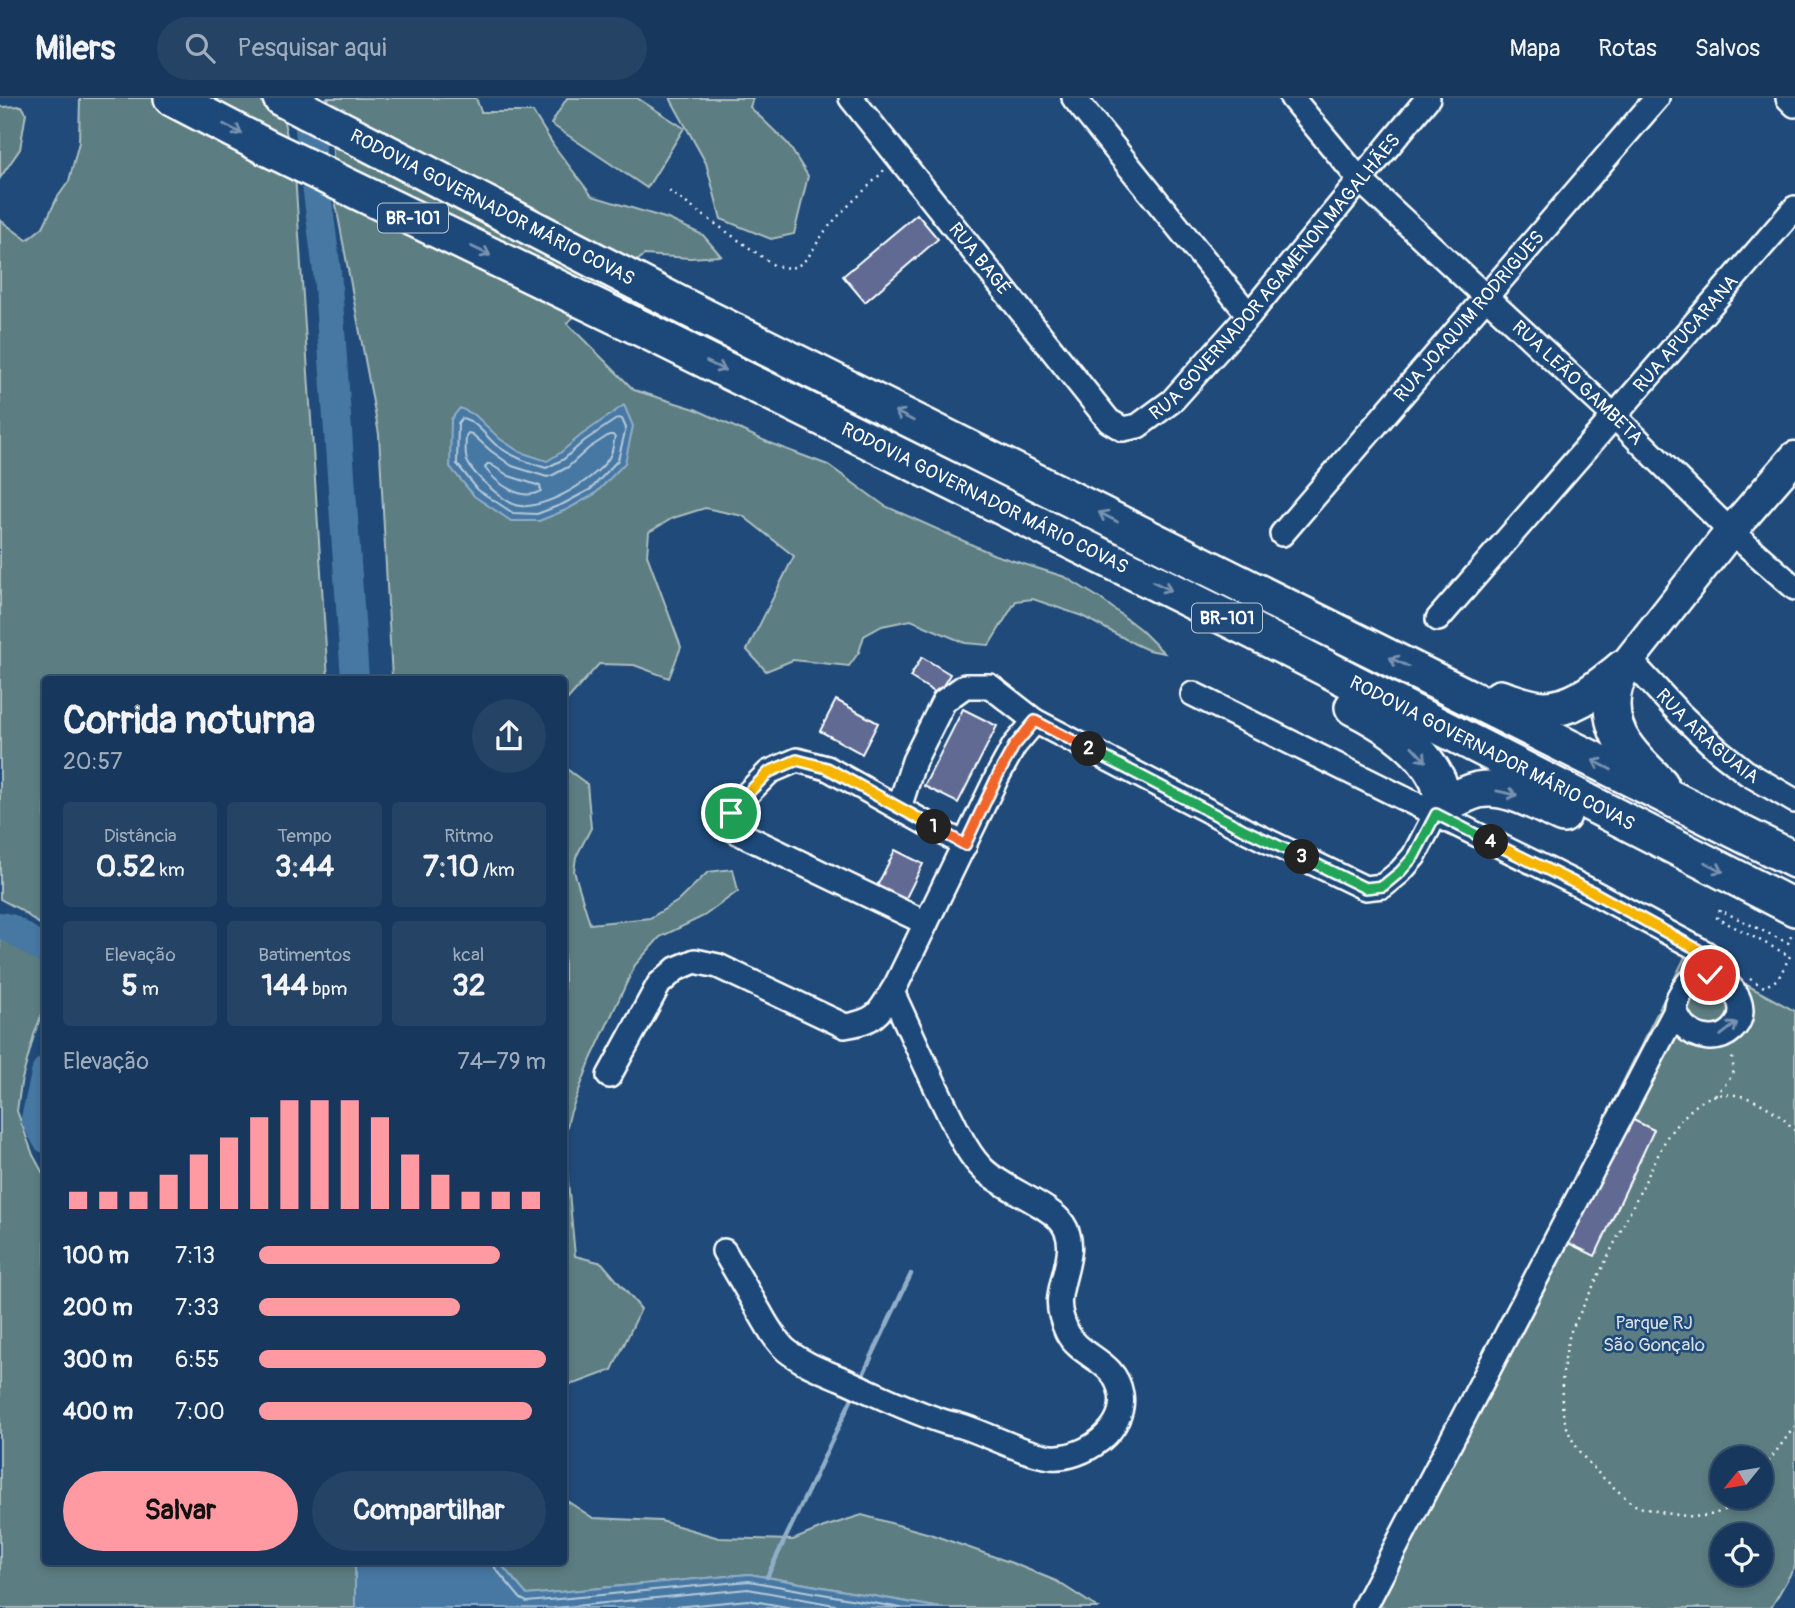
<!DOCTYPE html>
<html lang="pt">
<head>
<meta charset="utf-8">
<style>
  :root { --surface:#17385c; --page:#244365; --text:#f1f3f6; --muted:#9eacbb; --line:#365272; --accent:#ff9aa2 }
  body { margin:0; font-family:Pangolin,sans-serif; background:var(--page); color:var(--text); height:100vh; display:flex; flex-direction:column; font-size:26px; white-space:nowrap }
  * { box-sizing:border-box; margin:0 }
  p { font-size:23px; color:var(--muted) }
  .icon { flex:none; width:38px; height:38px; fill:none; stroke:currentColor; stroke-width:2; stroke-linecap:round; stroke-linejoin:round }
  .map { position:relative; flex:1; overflow:hidden }
  .details { position:absolute; left:42px; top:578px; width:525px; height:889px; display:flex; flex-direction:column; background:var(--surface); border-radius:7px; box-shadow:0 4px 10px #0003,0 0 0 2px var(--line) }
  .details>* { flex:none }
  .needle { width:46px; rotate:240deg }
  .fabs { position:absolute; left:1710px; top:1348px; display:grid; gap:14px }
  .fabs a { display:grid; place-items:center; width:63px; height:63px; border-radius:50%; background:var(--surface); box-shadow:0 4px 10px #0003,0 0 0 2px var(--line); font-size:35px }
  .pin { position:absolute; display:grid; place-items:center; width:60px; height:60px; color:#fff; margin:-30px; border:4px solid #fff; border-radius:50%; box-shadow:0 2px 7px #0007 }
  .km { position:absolute; width:35px; height:35px; margin:-18px; border-radius:50%; background:#222; color:#fff; font-size:19px; line-height:35px; text-align:center }
  .round { display:grid; place-items:center; flex:none; width:74px; height:74px; border-radius:37px; background:var(--page) }
  .headline { display:flex; align-items:center; justify-content:space-between; height:119px; padding:0 21px }
  h1 { font-size:38px; font-weight:700; line-height:52px }
  .metrics { display:grid; grid-template-columns:repeat(3,1fr); gap:10px; height:119px; padding:7px 21px }
  .metrics div { display:grid; align-content:center; border-radius:7px; background:var(--page); text-align:center }
  .metrics b { font-size:30px; font-weight:700 }
  .metrics small { font-size:19px; font-weight:400 }
  .metrics p { font-size:19px }
  .chart { height:196px; padding:14px 21px }
  .chart p { display:flex; justify-content:space-between }
  .chart svg { width:100%; height:126px; margin-top:7px; stroke:var(--accent); stroke-width:6 }
  .action { display:flex; gap:14px; margin-top:auto; padding:14px 21px }
  .action a { flex:1; height:80px; border-radius:42px; background:var(--accent); color:#111; font-size:28px; font-weight:700; line-height:80px; text-align:center }
  .action a+a { background:var(--page); color:var(--text) }
  ul { padding:0 21px; list-style:none; font-size:23px }
  li { display:grid; grid-template-columns:112px 84px 1fr; align-items:center; height:52px }
  li i { height:18px; border-radius:9px; background:var(--accent) }
  header { display:flex; align-items:center; gap:42px; box-sizing:border-box; height:98px; padding:0 35px; background:var(--surface); border-bottom:2px solid var(--line) }
  header strong { font-size:33px }
  nav { display:flex; gap:38px; margin-inline-start:auto; font-size:24px }
  .search { width:490px; height:63px; background:var(--page); display:flex; align-items:center; gap:18px; box-sizing:border-box; padding:0 24px; border-radius:38px; color:var(--muted); font-size:26px }
  .map>svg:first-child { display:block }
  .green { fill:#5b7d81; stroke:#adbec0; stroke-width:2; fill-rule:evenodd }
  .water { fill:#4678a3; stroke:#90aec8; stroke-width:2 }
  .lines { fill:none; stroke-linecap:round; stroke-linejoin:round }
  .shore { stroke:#b5c9da; stroke-width:2 }
  .stream { stroke:#90aec8; stroke-width:4.5 }
  .river { stroke:#4678a3; stroke-width:28 }
  .building { fill:#606a93; stroke:#fff; stroke-width:2 }
  .minor-casing { stroke:#fff; stroke-width:28 }
  .major-casing { stroke:#fff; stroke-width:35 }
  .highway-casing { stroke:#fff; stroke-width:40 }
  .path { stroke:#fff; stroke-width:2.5; stroke-dasharray:2 5; stroke-linecap:butt }
  .minor { stroke:#1f4a7a; stroke-width:23 }
  .major { stroke:#1f4a7a; stroke-width:30 }
  .highway { stroke:#1f4a7a; stroke-width:35 }
  .oneway { stroke:#7992af }
  .split-1-casing { stroke:#fff; stroke-width:14 }
  .split-2-casing { stroke:#fff; stroke-width:14 }
  .split-3-casing { stroke:#fff; stroke-width:14 }
  .split-4-casing { stroke:#fff; stroke-width:14 }
  .split-5-casing { stroke:#fff; stroke-width:14 }
  .split-1 { stroke:#f5b400; stroke-width:9 }
  .split-2 { stroke:#f0652b; stroke-width:9 }
  .split-3 { stroke:#22a559; stroke-width:9 }
  .split-4 { stroke:#22a559; stroke-width:9 }
  .split-5 { stroke:#f5b400; stroke-width:9 }
  .labels { text-anchor:middle; dominant-baseline:central; stroke-width:5; stroke-linejoin:round; paint-order:stroke }
  .shield { fill:#1f4a7a; stroke:#bcc9d7; stroke-width:2 }
  .shield-label { font-size:18px; font-weight:bold; fill:#fff }
  .street-label { font-size:19px; fill:#fff; stroke:#1f4a7a }
  .park-label { font-size:19px; fill:#d6dee0; stroke:#1f4a7a }
</style>
</head>
<body>
<header>
<strong>Milers</strong>
<div class="search"><svg class="icon" aria-label="search" viewBox="0 0 24 24"><circle cx="10" cy="10" r="6"/><path d="M15 15l6 6"/></svg>Pesquisar aqui</div>
<nav><a>Mapa</a><a>Rotas</a><a>Salvos</a></nav>
</header>
<div class="map">
<svg width="1795" height="1510" viewBox="0 0 1795 1510">
  <rect width="100%" height="100%" fill="#1f4a7a"/>
  <filter id="ink" filterUnits="userSpaceOnUse"><feTurbulence type="fractalNoise" baseFrequency=".0143" numOctaves="2"/><feDisplacementMap in="SourceGraphic" scale="14" xChannelSelector="R" yChannelSelector="G"/><feConvolveMatrix kernelMatrix="1 2 1 2 8 2 1 2 1" color-interpolation-filters="sRGB"/></filter>
  <g filter="url(#ink)">
    <path class="green" d="M 80,0 L 279,0 L 295,76 L 328,581 L 46,581 L 45,830 L 19,811 L 0,801 L 0,122 L 27,142 L 43,129 L 57,100 L 69,83 L 79,44 Z
      M 327,0 L 476,0 L 481,14 L 533,14 L 554,48 L 592,98 L 668,121 L 703,137 L 721,158 L 690,160 L 644,157 L 567,225 L 634,292 L 695,311 L 772,346 L 828,367 L 885,408 L 995,457 L 1065,479 L 1101,501 L 1141,532 L 1164,555 L 1148,552 L 1135,546 L 1082,518 L 1033,501 L 1016,503 L 989,547 L 965,545 L 911,522 L 882,528 L 864,538 L 859,554 L 849,568 L 793,562 L 766,573 L 747,552 L 794,458 L 743,418 L 705,410 L 673,420 L 649,434 L 647,457 L 681,549 L 669,580 L 634,567 L 599,566 L 567,602 L 564,604 L 564,581 L 479,581 L 475,578 L 475,581 L 392,581 L 379,336 L 336,107 L 330,5 Z
      M 567,0 L 637,0 L 684,30 L 647,90 L 551,26 Z
      M 670,0 L 753,0 L 750,9 L 788,46 L 808,78 L 794,136 L 771,141 L 721,121 L 706,65 Z
      M 22,8 L 26,15 L 20,51 L 0,80 L 0,9 Z
      M 564,669 L 587,686 L 591,730 L 576,759 L 574,773 L 590,826 L 650,820 L 678,803 L 708,774 L 733,771 L 738,793 L 704,818 L 660,839 L 635,867 L 591,961 L 570,1016 L 564,1041 L 575,1158 L 602,1165 L 641,1211 L 612,1272 L 577,1285 L 564,1287 Z
      M 0,836 L 45,861 L 45,907 L 34,937 L 21,985 L 17,1013 L 33,1057 L 45,1079 L 46,1463 L 355,1463 L 355,1510 L 0,1510 Z
      M 1687,855 L 1795,913 L 1795,1468 L 1771,1510 L 1387,1510 L 1365,1503 ZM 1722,1360 L 1760,1360 L 1760,1398 L 1722,1398 ZM 1722,1437 L 1760,1437 L 1760,1475 L 1722,1475 Z
      M 564,1401 L 593,1420 L 661,1423 L 719,1440 L 793,1442 L 824,1429 L 862,1417 L 930,1436 L 1012,1465 L 1056,1483 L 1098,1510 L 941,1510 L 749,1476 L 527,1497 L 498,1463 L 564,1463 Z"/>
    <path class="water" d="M 624,307 L 633,328 L 625,365 L 595,396 L 566,412 L 539,423 L 511,423 L 474,398 L 450,369 L 451,321 L 460,310 L 475,317 L 500,341 L 520,354 L 547,363 L 560,355 L 580,338 Z
      M 355,1463 L 498,1463 L 527,1497 L 749,1476 L 941,1510 L 355,1510 Z"/>
    <g class="lines">
      <path class="shore" d="M 462,320 C 476,323 485,337 496,347 C 511,358 528,365 546,370 L 564,361 L 584,343 L 618,320 L 622,321 L 626,330 L 618,362 L 591,391 L 563,406 L 537,416 L 513,415 L 478,392 L 457,366 L 458,325 Z
        M 468,335 L 472,336 L 491,353 L 512,368 L 547,379 L 553,377 L 568,369 L 589,350 L 609,337 L 613,337 L 615,340 C 613,345 613,351 611,356 C 601,379 541,415 516,407 C 503,403 474,377 468,365 C 464,358 466,346 466,338 Z
        M 487,366 L 490,366 L 509,378 L 540,388 L 541,393 C 522,404 497,386 485,370 Z
        M 494,1463 L 495,1470 L 521,1501 L 527,1504 L 749,1483 L 901,1510
        M 554,1510 L 748,1491 L 851,1510
        M 664,1510 L 748,1502 L 792,1510"/>
      <path class="stream" d="M 860,1283 L 911,1176
        M 767,1479 L 855,1294"/>
      <path class="river" d="M 305,0 L 327,173 L 355,581
        M 0,828 L 10,830 L 46,853
        M 46,972 L 35,1021 L 46,1041"/>
    </g>
    <path class="building" d="M 917,116 L 938,141 L 865,204 L 843,178 Z
      M 922,559 L 950,576 L 938,596 L 910,579 Z
      M 836,602 L 878,625 L 862,656 L 820,633 Z
      M 963,611 L 997,628 L 958,705 L 924,688 Z
      M 895,752 L 923,766 L 903,806 L 875,792 Z
      M 1623,1017 L 1654,1032 L 1595,1158 L 1564,1143 Z"/>
    <g class="lines">
      <defs>
        <g id="minor">
          <path id="s1" d="M 851,0 L 1109,323 L 1123,331 L 1138,328 L 1172,303 L 1249,217 L 1428,0"/>
          <path d="M 1074,0 L 1249,217"/>
          <path id="s2" d="M 1292,0 L 1360,82 L 1614,318 L 1727,430 L 1795,490"/>
          <path d="M 1788,0 L 1795,7"/>
          <path id="s3" d="M 1282,436 L 1657,0"/>
          <path id="s4" d="M 1438,521 L 1795,110"/>
          <path id="s5" d="M 1631,560 L 1639,572 L 1680,616 L 1718,652 L 1747,675 L 1795,703"/>
          <path d="M 1193,596 L 1591,793 L 1704,854 L 1716,863"/>
          <path d="M 899,710 L 914,663 L 944,603 L 965,588 L 990,588 L 1035,623"/>
          <path d="M 926,825 L 749,740 L 736,733 L 731,723 L 731,715 L 747,696 L 769,674 L 797,662 L 827,670 L 965,747"/>
          <path d="M 609,978 L 659,886 L 676,871 L 695,863 L 718,868 L 845,928 C 878,923 879,915 896,887 L 997,679 L 1014,648 L 1035,623 L 1243,731 L 1365,790 L 1383,788 L 1400,774 L 1414,758 L 1432,723 L 1442,708"/>
          <path d="M 724,1153 C 735,1172 746,1190 756,1208 C 765,1223 773,1240 786,1252 C 803,1266 823,1273 842,1281 C 876,1296 909,1313 945,1324 C 952,1326 959,1327 965,1329 C 992,1338 1022,1355 1051,1359 C 1083,1362 1127,1332 1121,1296 C 1115,1261 1080,1260 1067,1234 C 1062,1223 1058,1209 1060,1198 C 1063,1174 1078,1148 1063,1126 C 1050,1107 1004,1091 984,1072 C 968,1057 958,1034 948,1014 C 928,974 911,934 892,894"/>
          <path d="M 1364,1510 L 1675,914 C 1676,902 1680,894 1688,885 C 1692,882 1697,877 1702,876 C 1707,875 1713,878 1717,880 C 1737,889 1751,914 1732,932 C 1718,945 1696,941 1684,928 C 1680,924 1678,918 1675,914"/>
        </g>
        <path id="major" d="M 1623,570 L 1731,433 L 1795,359"/>
        <g id="highway">
          <path id="s6" d="M 172,0 L 266,49 L 655,237 L 1253,533 L 1795,810"/>
          <path id="s7" d="M 281,0 L 679,206 L 1795,762"/>
          <path d="M 1623,570 C 1616,581 1612,595 1612,607 C 1612,642 1637,663 1660,686"/>
          <path d="M 1500,600 C 1514,604 1530,611 1544,611 C 1576,611 1599,589 1623,570"/>
          <path d="M 1353,609 C 1385,625 1420,647 1437,681 C 1441,688 1441,699 1442,708 C 1454,702 1466,695 1478,692 C 1507,686 1538,706 1563,717"/>
        </g>
      </defs>
      <use href="#minor" class="minor-casing"/>
      <use href="#major" class="major-casing"/>
      <use href="#highway" class="highway-casing"/>
      <path class="path" d="M 669,93 L 775,168 C 783,169 790,171 797,168 C 809,162 814,149 821,139 C 839,113 865,94 885,71
        M 1750,881 L 1764,889 L 1778,881 L 1790,858 L 1717,820 L 1720,812 L 1788,845 L 1792,835
        M 1715,997 C 1730,981 1737,978 1731,955
        M 1760,1375 L 1795,1328
        M 1741,1398 C 1718,1424 1692,1420 1661,1414 C 1653,1412 1643,1411 1635,1407 C 1629,1404 1624,1398 1618,1393 C 1597,1375 1574,1354 1566,1326 C 1557,1301 1564,1261 1570,1235 L 1667,1039 C 1678,1024 1698,1000 1717,997 C 1745,992 1778,1012 1795,1033"/>
      <use href="#minor" class="minor"/>
      <use href="#major" class="major"/>
      <use href="#highway" class="highway"/>
    </g>
    <defs><path id="oneway-shaft" d="M-6 0H5M1.5-3L5.5 0L1.5 3" fill="none" stroke-width="1.6" stroke-linecap="round" stroke-linejoin="round" transform="scale(1.75)"/></defs>
    <g class="oneway">
      <use href="#oneway-shaft" transform="translate(233 31) rotate(27)"/>
      <use href="#oneway-shaft" transform="translate(481 153) rotate(26)"/>
      <use href="#oneway-shaft" transform="translate(716 268) rotate(26)"/>
      <use href="#oneway-shaft" transform="translate(904 318) rotate(-153)"/>
      <use href="#oneway-shaft" transform="translate(1108 419) rotate(-153)"/>
      <use href="#oneway-shaft" transform="translate(1162 488) rotate(26)"/>
      <use href="#oneway-shaft" transform="translate(1399 564) rotate(-154)"/>
      <use href="#oneway-shaft" transform="translate(1419 656) rotate(47)"/>
      <use href="#oneway-shaft" transform="translate(1602 667) rotate(-153)"/>
      <use href="#oneway-shaft" transform="translate(1507 695) rotate(12)"/>
      <use href="#oneway-shaft" transform="translate(1714 769) rotate(27)"/>
      <use href="#oneway-shaft" transform="translate(1729 931) rotate(-38)"/>
    </g>
  </g>
  <g class="lines" filter="url(#ink)">
    <defs>
      <path id="split-1" d="M 731,715 L 747,696 L 769,674 L 797,662 L 827,670 L 934,729"/>
      <path id="split-2" d="M 934,729 L 965,747 L 997,679 L 1014,648 L 1035,623 L 1089,651"/>
      <path id="split-3" d="M 1089,651 L 1243,731 L 1302,759"/>
      <path id="split-4" d="M 1302,759 L 1365,790 L 1383,788 L 1400,774 L 1414,758 L 1436,716 L 1491,744"/>
      <path id="split-5" d="M 1491,744 L 1591,793 L 1704,855 L 1692,881 L 1701,876 L 1710,877"/>
    </defs>
    <use href="#split-1" class="split-1-casing"/>
    <use href="#split-2" class="split-2-casing"/>
    <use href="#split-3" class="split-3-casing"/>
    <use href="#split-4" class="split-4-casing"/>
    <use href="#split-5" class="split-5-casing"/>
    <use href="#split-1" class="split-1"/>
    <use href="#split-2" class="split-2"/>
    <use href="#split-3" class="split-3"/>
    <use href="#split-4" class="split-4"/>
    <use href="#split-5" class="split-5"/>
  </g>
  <g class="labels">
    <g class="shield">
      <rect x="378" y="105.5" width="70" height="29" rx="5"/>
      <rect x="1192" y="505.5" width="70" height="29" rx="5"/>
    </g>
    <g class="shield-label">
      <text x="413" y="120">BR-101</text>
      <text x="1227" y="520">BR-101</text>
    </g>
    <g class="street-label">
      <text stroke="none"><textPath href="#s7" startOffset="238">RODOVIA GOVERNADOR MÁRIO COVAS</textPath></text>
      <text stroke="none"><textPath href="#s1" startOffset="206">RUA BAGÉ</textPath></text>
      <text stroke="none"><textPath href="#s1" startOffset="648">RUA GOVERNADOR AGAMENON MAGALHÃES</textPath></text>
      <text stroke="none"><textPath href="#s3" startOffset="287">RUA JOAQUIM RODRIGUES</textPath></text>
      <text stroke="none"><textPath href="#s4" startOffset="378">RUA APUCARANA</textPath></text>
      <text stroke="none"><textPath href="#s2" startOffset="404">RUA LEÃO GAMBETA</textPath></text>
      <text stroke="none"><textPath href="#s6" startOffset="906">RODOVIA GOVERNADOR MÁRIO COVAS</textPath></text>
      <text stroke="none"><textPath href="#s5" startOffset="110">RUA ARAGUAIA</textPath></text>
      <text stroke="none"><textPath href="#s6" startOffset="1474">RODOVIA GOVERNADOR MÁRIO COVAS</textPath></text>
    </g>
    <g class="park-label">
      <text x="1654" y="1225">Parque RJ<tspan x="1654" dy="22">São Gonçalo</tspan></text>
    </g>
  </g>
</svg>
<div class="fabs">
<a><svg class="needle" viewBox="-14 -14 28 28"><path d="M0-13l5 13h-10z" fill="#e53935"/><path d="M0 13l5-13h-10z" fill="#9eacbb"/></svg></a>
<a><svg class="icon" aria-label="locate" viewBox="0 0 24 24"><circle cx="12" cy="12" r="6"/><path d="M12 2v4M12 18v4M2 12h4M18 12h4"/></svg></a>
</div>
<div class="pin" style="left:731px;top:715px;background:#1e9e55"><svg class="icon" aria-label="arrive" viewBox="0 0 24 24"><path d="M6 21V4h12l-3 4 3 4H6"/></svg></div>
<div class="pin" style="left:1710px;top:877px;background:#d93025"><svg class="icon" aria-label="check" viewBox="0 0 24 24"><path d="M5 12l5 5 9-10"/></svg></div>
<b class="km" style="left:934px;top:729px">1</b>
<b class="km" style="left:1089px;top:651px">2</b>
<b class="km" style="left:1302px;top:759px">3</b>
<b class="km" style="left:1491px;top:744px">4</b>
<section class="details">
<div class="headline"><div><h1>Corrida noturna</h1><p>20:57</p></div><a class="round"><svg class="icon" aria-label="share" viewBox="0 0 24 24"><path d="M12 15V3M7 8l5-5 5 5M5 13v7h14v-7"/></svg></a></div>
<div class="metrics">
<div><p>Distância</p><b>0.52<small> km</small></b></div>
<div><p>Tempo</p><b>3:44</b></div>
<div><p>Ritmo</p><b>7:10<small> /km</small></b></div>
</div>
<div class="metrics">
<div><p>Elevação</p><b>5<small> m</small></b></div>
<div><p>Batimentos</p><b>144<small> bpm</small></b></div>
<div><p>kcal</p><b>32</b></div>
</div>
<div class="chart"><p><span>Elevação</span>74–79 m</p>
<svg viewBox="0 0 160 44" preserveAspectRatio="none"><path d="M5 44V38M15 44V38M25 44V38M35 44V32M45 44V25M55 44V19M65 44V12M75 44V6M85 44V6M95 44V6M105 44V12M115 44V25M125 44V32M135 44V38M145 44V38M155 44V38"/></svg>
</div>
<ul>
<li><b>100 m</b>7:13<i style="width:84%"></i></li>
<li><b>200 m</b>7:33<i style="width:70%"></i></li>
<li><b>300 m</b>6:55<i style="width:100%"></i></li>
<li><b>400 m</b>7:00<i style="width:95%"></i></li>
</ul>
<div class="action"><a>Salvar</a><a>Compartilhar</a></div>
</section>
</div>
</body>
</html>
